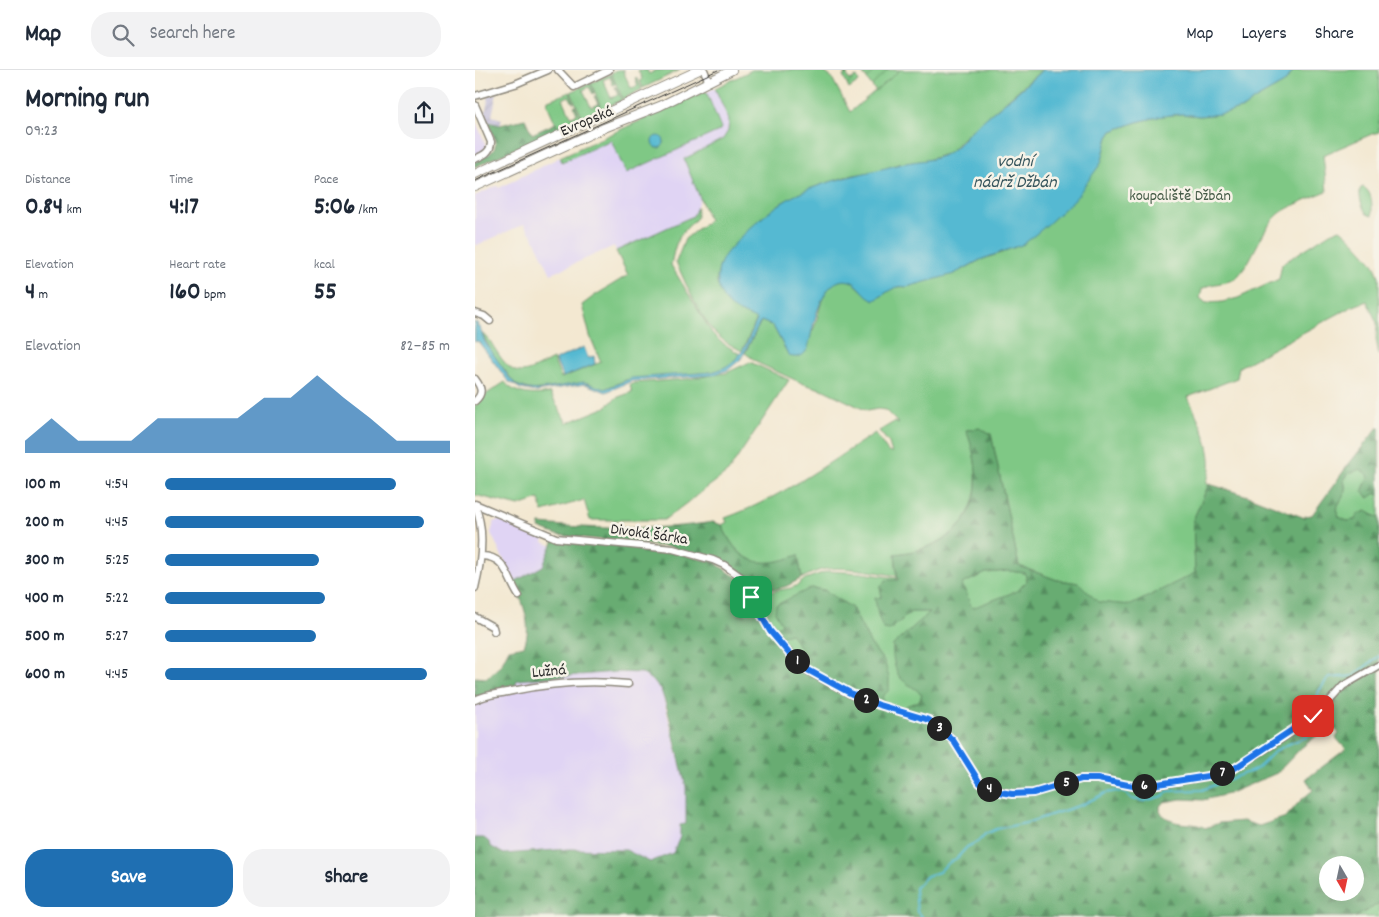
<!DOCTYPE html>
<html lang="en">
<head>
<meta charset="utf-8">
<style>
  :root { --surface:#fff; --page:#f2f2f3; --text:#1f2937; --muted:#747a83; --line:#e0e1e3; --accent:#1f6fb2 }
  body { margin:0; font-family:Dekko,sans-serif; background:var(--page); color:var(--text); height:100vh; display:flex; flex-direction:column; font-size:19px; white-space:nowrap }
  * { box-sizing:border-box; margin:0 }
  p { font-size:16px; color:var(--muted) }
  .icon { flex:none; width:28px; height:28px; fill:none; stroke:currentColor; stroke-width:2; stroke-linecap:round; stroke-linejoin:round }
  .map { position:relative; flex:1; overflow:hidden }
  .panel { display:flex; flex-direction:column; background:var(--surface); width:475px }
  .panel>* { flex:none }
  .needle { width:32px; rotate:171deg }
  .controls { position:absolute; left:844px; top:786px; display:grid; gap:10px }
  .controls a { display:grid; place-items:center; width:45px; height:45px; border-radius:50%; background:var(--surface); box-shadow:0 5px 20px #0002; font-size:25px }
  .pin { position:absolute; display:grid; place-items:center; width:42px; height:42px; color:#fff; margin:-21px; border-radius:10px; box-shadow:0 2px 8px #0006 }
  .km { position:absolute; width:25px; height:25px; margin:-12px; border-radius:50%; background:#222; color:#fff; font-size:14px; line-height:25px; text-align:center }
  .round { display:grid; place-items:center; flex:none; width:52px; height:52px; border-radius:20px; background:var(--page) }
  .head { display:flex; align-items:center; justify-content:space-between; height:85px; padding:0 25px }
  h1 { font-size:28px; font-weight:700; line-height:38px }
  .metrics { display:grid; grid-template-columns:repeat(3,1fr); gap:8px; height:85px; padding:5px 25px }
  .metrics div { display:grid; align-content:center }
  .metrics b { font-size:25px; font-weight:700 }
  .metrics small { font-size:14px; font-weight:400 }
  .metrics p { font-size:14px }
  .chart { height:140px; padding:10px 25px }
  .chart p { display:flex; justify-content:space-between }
  .chart svg { width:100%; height:90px; margin-top:5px; fill:var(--accent); opacity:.7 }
  .cta { display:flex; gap:10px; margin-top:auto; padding:10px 25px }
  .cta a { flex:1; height:58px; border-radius:20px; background:var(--accent); color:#fff; font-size:20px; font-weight:700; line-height:58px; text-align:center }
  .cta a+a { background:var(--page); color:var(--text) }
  ul { padding:0 25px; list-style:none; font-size:16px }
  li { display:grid; grid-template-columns:80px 60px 1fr; align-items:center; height:38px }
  li i { height:12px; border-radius:6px; background:var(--accent) }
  header { display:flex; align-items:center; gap:30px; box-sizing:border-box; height:70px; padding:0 25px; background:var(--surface); border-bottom:1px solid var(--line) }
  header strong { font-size:24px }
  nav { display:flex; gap:28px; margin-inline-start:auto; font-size:18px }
  .search { width:350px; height:45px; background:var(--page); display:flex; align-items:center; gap:12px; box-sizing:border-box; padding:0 18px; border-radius:20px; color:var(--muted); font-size:19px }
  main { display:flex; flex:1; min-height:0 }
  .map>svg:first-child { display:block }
  .built { fill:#e0d4f4 }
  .industrial { fill:url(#industrial-furrows) }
  .green { fill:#7fc885; stroke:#557a58 }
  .forest { fill:url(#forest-firs); stroke:#496c4e; fill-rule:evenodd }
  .garden { fill:url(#garden-furrows); stroke:#557a58 }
  .water { fill:#54b9d2; stroke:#40727e }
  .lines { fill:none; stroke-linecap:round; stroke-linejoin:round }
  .stream { stroke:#54b9d2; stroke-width:2 }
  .minor-casing { stroke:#8f8a7e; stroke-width:9 }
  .major-casing { stroke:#8f8a7e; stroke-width:10 }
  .minor { stroke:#fff; stroke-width:6 }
  .major { stroke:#fff; stroke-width:8 }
  .tram { stroke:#2b2b2b; stroke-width:1 }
  .route-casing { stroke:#fff; stroke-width:10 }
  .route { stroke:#1a73e8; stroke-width:6 }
  .labels { text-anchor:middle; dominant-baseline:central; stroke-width:5; stroke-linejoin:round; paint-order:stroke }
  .street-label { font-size:16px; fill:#2b2b2b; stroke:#f7f3e8 }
  .park-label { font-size:16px; fill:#445a46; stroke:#f7f3e8 }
  .water-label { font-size:18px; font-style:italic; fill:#37565d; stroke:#f7f3e8 }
</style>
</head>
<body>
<header>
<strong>Map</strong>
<div class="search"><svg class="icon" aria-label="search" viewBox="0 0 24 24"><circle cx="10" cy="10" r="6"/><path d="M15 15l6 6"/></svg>Search here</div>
<nav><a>Map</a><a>Layers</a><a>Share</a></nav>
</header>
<main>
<section class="panel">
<div class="head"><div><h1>Morning run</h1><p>09:23</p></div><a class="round"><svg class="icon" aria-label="share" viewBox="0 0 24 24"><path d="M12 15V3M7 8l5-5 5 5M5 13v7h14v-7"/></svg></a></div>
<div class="metrics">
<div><p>Distance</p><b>0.84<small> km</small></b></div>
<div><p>Time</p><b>4:17</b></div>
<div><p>Pace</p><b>5:06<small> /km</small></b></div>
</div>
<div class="metrics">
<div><p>Elevation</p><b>4<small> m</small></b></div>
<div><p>Heart rate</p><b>160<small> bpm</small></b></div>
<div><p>kcal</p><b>55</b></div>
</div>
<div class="chart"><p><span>Elevation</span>82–85 m</p>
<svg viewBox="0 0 160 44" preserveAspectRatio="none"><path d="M0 44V38L10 27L20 38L30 38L40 38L50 27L60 27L70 27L80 27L90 17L100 17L110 6L120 17L130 27L140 38L150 38L160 38V44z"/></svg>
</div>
<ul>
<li><b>100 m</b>4:54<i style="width:81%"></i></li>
<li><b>200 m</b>4:45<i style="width:91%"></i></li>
<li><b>300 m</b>5:25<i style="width:54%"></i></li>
<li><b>400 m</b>5:22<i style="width:56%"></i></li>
<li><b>500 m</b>5:27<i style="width:53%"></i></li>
<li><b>600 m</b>4:45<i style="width:92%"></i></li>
</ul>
<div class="cta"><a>Save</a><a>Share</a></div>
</section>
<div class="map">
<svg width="904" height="847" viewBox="0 0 904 847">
  <defs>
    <pattern id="industrial-furrows" width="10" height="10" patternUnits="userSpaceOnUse" patternTransform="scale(1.25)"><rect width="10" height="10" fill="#c4c0db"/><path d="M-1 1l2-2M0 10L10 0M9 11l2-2" fill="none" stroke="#a9a5bc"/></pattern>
    <pattern id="forest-firs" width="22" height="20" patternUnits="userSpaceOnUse" patternTransform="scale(1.25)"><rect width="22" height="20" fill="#67ac72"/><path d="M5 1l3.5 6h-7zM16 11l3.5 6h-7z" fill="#558c5e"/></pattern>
    <pattern id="garden-furrows" width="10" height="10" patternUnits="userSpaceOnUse" patternTransform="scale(1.25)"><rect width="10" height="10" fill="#7fc885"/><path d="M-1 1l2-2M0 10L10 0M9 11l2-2" fill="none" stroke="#68a36d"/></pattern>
  </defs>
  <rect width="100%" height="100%" fill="#f7f3e8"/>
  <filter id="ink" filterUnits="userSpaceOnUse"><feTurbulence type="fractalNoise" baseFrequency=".02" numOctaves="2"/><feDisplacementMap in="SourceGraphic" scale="10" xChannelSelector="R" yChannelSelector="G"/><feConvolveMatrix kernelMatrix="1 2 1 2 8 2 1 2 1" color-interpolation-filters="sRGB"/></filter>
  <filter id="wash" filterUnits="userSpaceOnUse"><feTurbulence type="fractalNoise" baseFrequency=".0096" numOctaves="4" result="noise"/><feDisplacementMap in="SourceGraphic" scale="20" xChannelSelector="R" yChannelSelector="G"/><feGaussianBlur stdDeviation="1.12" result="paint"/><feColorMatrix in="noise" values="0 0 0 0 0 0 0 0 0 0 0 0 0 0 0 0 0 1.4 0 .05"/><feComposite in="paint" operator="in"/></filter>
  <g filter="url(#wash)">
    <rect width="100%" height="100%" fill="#f3e8d1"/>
    <path class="built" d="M 240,18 L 254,50 L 253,61 L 248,69 L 210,89 L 225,128 L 218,146 L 141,181 L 139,176 L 76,204 L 58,167 L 49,154 L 0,176 L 0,126 L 22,116 L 24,118 L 85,87 Z
      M 0,50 L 15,84 L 0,92 Z
      M 26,449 L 29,449 L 70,466 L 68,472 L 77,476 L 68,496 L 39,512 L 16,463 L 19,452 Z
      M 141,602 L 167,603 L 179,612 L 186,620 L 211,717 L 211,754 L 205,755 L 205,767 L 198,783 L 175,792 L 151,780 L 94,779 L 29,784 L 15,776 L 9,768 L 0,768 L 0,628 L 16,621 L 39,618 L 42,610 Z"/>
    <path class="industrial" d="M 22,23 L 17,46 L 27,49 L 25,55 L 9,50 L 14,25 Z"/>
    <path class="green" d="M 143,0 L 150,0 L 148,1 L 156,18 L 163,16 L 160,8 L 161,7 L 167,19 L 148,29 L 136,3 Z
      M 163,0 L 172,0 L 174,4 L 182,0 L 205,0 L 168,18 L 165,11 L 167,9 Z
      M 277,0 L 347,0 L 357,8 L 375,42 L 425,0 L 567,0 L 490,66 L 474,83 L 449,91 L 423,94 L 404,101 L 373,106 L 337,118 L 306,133 L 285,151 L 245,194 L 242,207 L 242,214 L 253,233 L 258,238 L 282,249 L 267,281 C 257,276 248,271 241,264 C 226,249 210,212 201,192 L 210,169 L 234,150 L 209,89 L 248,69 L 253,61 L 254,50 L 240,18 Z
      M 819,0 L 904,0 L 904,62 L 897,64 L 848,85 L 852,121 C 840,126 812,137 804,144 C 785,160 780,188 763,206 C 752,216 738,211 727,219 L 725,228 L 731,233 L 747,232 L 763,228 L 804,209 L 807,194 L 855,163 L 865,159 C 872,163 895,188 899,195 C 901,199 903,203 904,207 L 904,286 L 901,269 L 902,253 L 892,231 L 876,237 L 764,297 L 762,308 L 713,327 C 724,352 744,386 731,413 L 734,414 L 718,450 L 720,503 L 656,536 L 623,532 L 604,513 L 582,510 L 544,496 L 516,364 L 492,360 C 516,426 494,476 420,484 L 422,506 C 402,502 364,495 346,500 C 339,502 333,505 327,508 L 323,486 C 285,500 263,493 247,455 L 252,452 L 250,448 C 304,429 352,394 400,363 L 413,382 L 417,383 L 414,373 L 404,361 L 419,352 L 424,354 L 410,340 L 403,339 L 392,341 L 349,320 L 329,314 L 285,294 L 270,283 L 286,251 L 298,256 L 314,286 C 321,278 330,271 336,263 C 347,249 343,206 372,210 C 380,211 382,217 388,221 C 392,224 401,225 407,226 C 414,220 422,215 432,217 L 489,199 L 505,190 L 529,182 L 626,93 L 633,67 L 637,61 L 662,52 L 687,46 L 706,44 L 725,46 L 745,44 L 769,38 L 779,30 L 809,13 Z
      M 135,4 L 140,14 L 138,15 L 135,7 L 128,10 L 136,28 L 143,25 L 140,17 L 141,17 L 147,30 L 127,39 L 116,13 Z
      M 115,13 L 119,23 L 118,24 L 114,17 L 108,20 L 116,37 L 123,34 L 119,26 L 120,26 L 126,39 L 107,48 L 96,22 Z
      M 231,21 L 246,58 L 244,61 L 151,103 L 136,70 L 87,92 L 85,87 Z
      M 95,22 L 99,33 L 98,33 L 94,26 L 88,29 L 96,46 L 102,44 L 99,36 L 100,35 L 106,48 L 83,59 L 72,34 L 73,30 Z
      M 888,117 C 898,122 897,135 897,146 L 892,144 C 887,137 884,128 885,119 Z
      M 222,137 L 222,148 C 203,166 201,169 196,195 L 237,263 L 246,272 L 265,284 C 257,294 249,299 237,302 L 151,310 L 129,319 L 113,313 L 57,320 L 41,315 L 21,289 L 7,264 C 14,267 16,273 20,279 C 41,312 48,304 78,289 L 86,308 L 126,292 L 115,266 L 107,235 L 119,226 L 153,205 L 141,181 L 218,146 Z
      M 275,292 L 314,310 L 253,402 L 189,450 L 115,450 L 109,430 L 68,442 L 64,429 L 44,436 L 0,425 L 0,336 L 10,325 L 30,312 C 39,325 60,326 75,323 L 92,353 L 131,337 L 141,328 L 157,322 L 155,315 L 159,313 L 213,309 L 251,303 Z
      M 885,398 L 894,406 L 888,419 L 904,425 L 904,448 L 891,441 L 882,445 L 880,450 L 872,451 L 864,447 L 861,439 L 871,421 L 869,410 L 873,404 Z
      M 353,501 L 387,503 L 422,508 L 415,560 L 436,542 L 456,542 L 447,550 L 437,616 L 447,624 L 444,631 L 431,636 L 428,644 L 412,639 L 407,627 L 410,593 L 395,573 L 377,538 L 349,520 L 336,518 L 301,542 L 308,554 L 297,560 L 278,526 L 282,521 L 294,522 L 316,518 L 323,515 L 330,509 Z
      M 534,501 L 550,503 L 552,511 L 542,521 L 497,539 L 487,514 L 511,503 Z
      M 315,563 L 334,590 L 329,594 L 304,567 Z
      M 904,834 L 904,847 L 880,847 Z"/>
    <path class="forest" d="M 50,49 L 57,64 L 81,53 L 83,59 L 0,97 L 0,92 C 26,79 23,77 13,52 L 25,55 Z
      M 904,356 L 904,425 L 901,423 L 894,428 L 887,422 L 894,406 L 885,399 L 873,404 L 869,410 L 871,421 L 861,439 L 864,447 L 872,451 L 880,450 L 882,445 L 891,441 L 904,448 L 904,834 L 880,847 L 0,847 L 0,768 L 9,768 L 14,772 L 15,776 L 29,784 L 94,779 L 151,780 L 175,792 L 198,783 L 205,767 L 205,755 L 211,754 L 211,717 L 193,641 L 186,620 L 179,612 L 167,603 L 141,602 L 42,610 L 39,618 L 16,621 L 0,628 L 0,607 L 12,608 L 26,595 L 34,579 L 49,576 C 58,555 47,531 39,512 L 68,496 L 79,470 L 185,479 L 240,493 L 263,508 L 297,560 L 307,554 L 300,542 L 301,535 L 336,518 L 349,520 L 377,538 L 395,573 L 410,593 L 414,608 L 414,620 L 407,627 L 412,639 L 428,644 L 431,636 L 444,631 L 447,624 C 440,618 429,613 424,606 C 419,598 417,584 418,575 L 455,542 L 436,542 L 415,560 L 408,559 L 403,545 L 400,528 L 407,527 L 405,518 L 411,510 L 423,510 L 420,484 C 494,477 517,426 491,360 L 505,358 L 516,364 L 544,496 L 582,510 L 604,513 L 623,532 L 656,535 L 720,503 L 718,450 L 734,414 L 776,427 L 830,448 L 830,446 L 837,445 L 873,395 ZM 534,501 L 550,503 L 552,511 L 542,521 L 497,538 L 487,514 L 511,503 ZM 315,563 L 334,590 L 329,594 L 304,568 ZM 853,657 L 857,657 L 864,663 L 861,668 L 871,679 L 831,709 L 838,720 L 825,731 L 811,747 L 784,756 L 768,751 L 744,753 L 730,758 C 714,749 702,760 685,742 L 685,736 L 689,732 L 706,729 L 728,730 L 753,724 L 802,703 L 826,678 ZM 852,795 L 880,795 L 880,822 L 852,822 Z
      M 238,452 L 247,455 C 263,493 285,500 323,485 L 327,508 L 312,516 L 302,519 L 287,519 L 282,517 L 254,497 L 196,477 L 82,465 L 64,458 L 65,454 C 122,459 181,461 238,452 Z"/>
    <path class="garden" d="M 365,0 L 376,0 L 371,2 L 374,10 L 382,7 L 384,12 L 374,19 L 368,6 L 370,5 L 369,1 L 366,2 Z
      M 395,0 L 425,0 L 401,21 L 388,4 Z"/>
    <path class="water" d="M 567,0 L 819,0 L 809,13 L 779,30 L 769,38 L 745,44 L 725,46 L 706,44 L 687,46 L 662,52 L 637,61 L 633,67 L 626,93 L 600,129 L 573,154 L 549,174 L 505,190 L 479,204 L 432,217 C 419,214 411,224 400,230 C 389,227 385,214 375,211 C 346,203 338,259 333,278 C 329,286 323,289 314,286 L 298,256 L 286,251 L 266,289 L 253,300 L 237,305 L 157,311 L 131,322 L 110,314 L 61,322 L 46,319 L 33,311 L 3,271 L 0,272 L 0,252 L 3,254 L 2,256 L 5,258 L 10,272 L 34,307 L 41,315 L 52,319 L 64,320 L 109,312 L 130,319 L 157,308 L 237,302 C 267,294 270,275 282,250 C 275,246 265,243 258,238 C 239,225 238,198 253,181 C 271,161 298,135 323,124 C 354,109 389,104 422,95 C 439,90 457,92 473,83 C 482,78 490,66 498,59 C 521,39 545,21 567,0 Z
      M177 72a6 6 0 1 1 12 0a6 6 0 1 1-12 0Z
      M 109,277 L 113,288 L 119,286 L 120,294 L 88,307 L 80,290 Z"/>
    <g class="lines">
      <path class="stream" d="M 837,643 L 844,621 L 853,608 L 878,606 L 904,586
        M 447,847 L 442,842 L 440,818 L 452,806 L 464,802 L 472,794 L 482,788 L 492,777 L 504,771 L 510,764 L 521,759 L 551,753 L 606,735 L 631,723 L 642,721 L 650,723 L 657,729 L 669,731 L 688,726 L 693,721 L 727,720 L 770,703 C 783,702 790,690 799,682 C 809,675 821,671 832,667 L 838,651 L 837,648"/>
    </g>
  </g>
  <g filter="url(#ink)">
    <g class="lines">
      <defs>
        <path id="minor" d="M 83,0 L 99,17 L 134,0
          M 229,0 L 234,12
          M 0,26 L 40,14 L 73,0
          M 0,35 L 16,72 C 16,82 9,85 0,89
          M 0,243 L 9,246 L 15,251
          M 0,309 C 6,317 9,323 0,331
          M 0,434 L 81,468 L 198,479 L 238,490 L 249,495 L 266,507 L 295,561 L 317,587 L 333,601 L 377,625 L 404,635 L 454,650 L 478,670 L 505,713 L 512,718 L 537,724 L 558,723 L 605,709 L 623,709 L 657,716 L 670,717 L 745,704 L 760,698 L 816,663 L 851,635 L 868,616 L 904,595
          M 0,436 C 11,461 6,493 0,518
          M 6,486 C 32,486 32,509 44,526
          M 0,547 L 18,557 L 19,561
          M 0,630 C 12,624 24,624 37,621 C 75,613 115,610 153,614"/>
        <path id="major" d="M 0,104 L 224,0
          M 0,117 L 129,58 L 185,36 L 257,0"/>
      </defs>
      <use href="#minor" class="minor-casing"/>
      <use href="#major" class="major-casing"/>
      <use href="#minor" class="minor"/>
      <use href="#major" class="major"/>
      <path class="tram" d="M 0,111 L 243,0"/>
    </g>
  </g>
  <g class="lines" filter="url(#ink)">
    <defs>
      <path id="route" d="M 276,527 L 295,561 L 317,587 L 333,600 L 377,624 L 404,635 L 454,650 L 478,670 L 505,713 L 512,718 L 525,722 L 537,724 L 558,723 L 606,709 L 623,709 L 658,716 L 670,716 L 745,704 L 760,698 L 838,646"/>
    </defs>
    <use href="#route" class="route-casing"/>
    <use href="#route" class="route"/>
  </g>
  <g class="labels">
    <g class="street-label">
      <text transform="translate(112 52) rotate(-23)">Evropská</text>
      <text transform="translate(174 465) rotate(8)">Divoká Šárka</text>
      <text transform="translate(74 602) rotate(-5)">Lužná</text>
    </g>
    <g class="park-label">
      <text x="705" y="126">koupaliště Džbán</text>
    </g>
    <g class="water-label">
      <text x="540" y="92">vodní<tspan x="540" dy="21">nádrž Džbán</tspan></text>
    </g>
  </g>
</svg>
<div class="controls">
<a><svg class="needle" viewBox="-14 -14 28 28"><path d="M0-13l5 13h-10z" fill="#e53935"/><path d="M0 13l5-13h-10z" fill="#747a83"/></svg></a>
</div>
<div class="pin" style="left:276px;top:527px;background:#1e9e55"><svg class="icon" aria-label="arrive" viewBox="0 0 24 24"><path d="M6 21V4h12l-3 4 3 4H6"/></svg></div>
<div class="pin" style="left:838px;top:646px;background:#d93025"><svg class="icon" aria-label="check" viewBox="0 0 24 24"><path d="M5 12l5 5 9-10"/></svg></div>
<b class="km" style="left:322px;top:591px">1</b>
<b class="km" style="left:391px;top:630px">2</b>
<b class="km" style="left:464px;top:658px">3</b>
<b class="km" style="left:514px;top:719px">4</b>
<b class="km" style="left:591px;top:713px">5</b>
<b class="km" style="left:669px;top:716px">6</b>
<b class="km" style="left:747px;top:703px">7</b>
</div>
</main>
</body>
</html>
